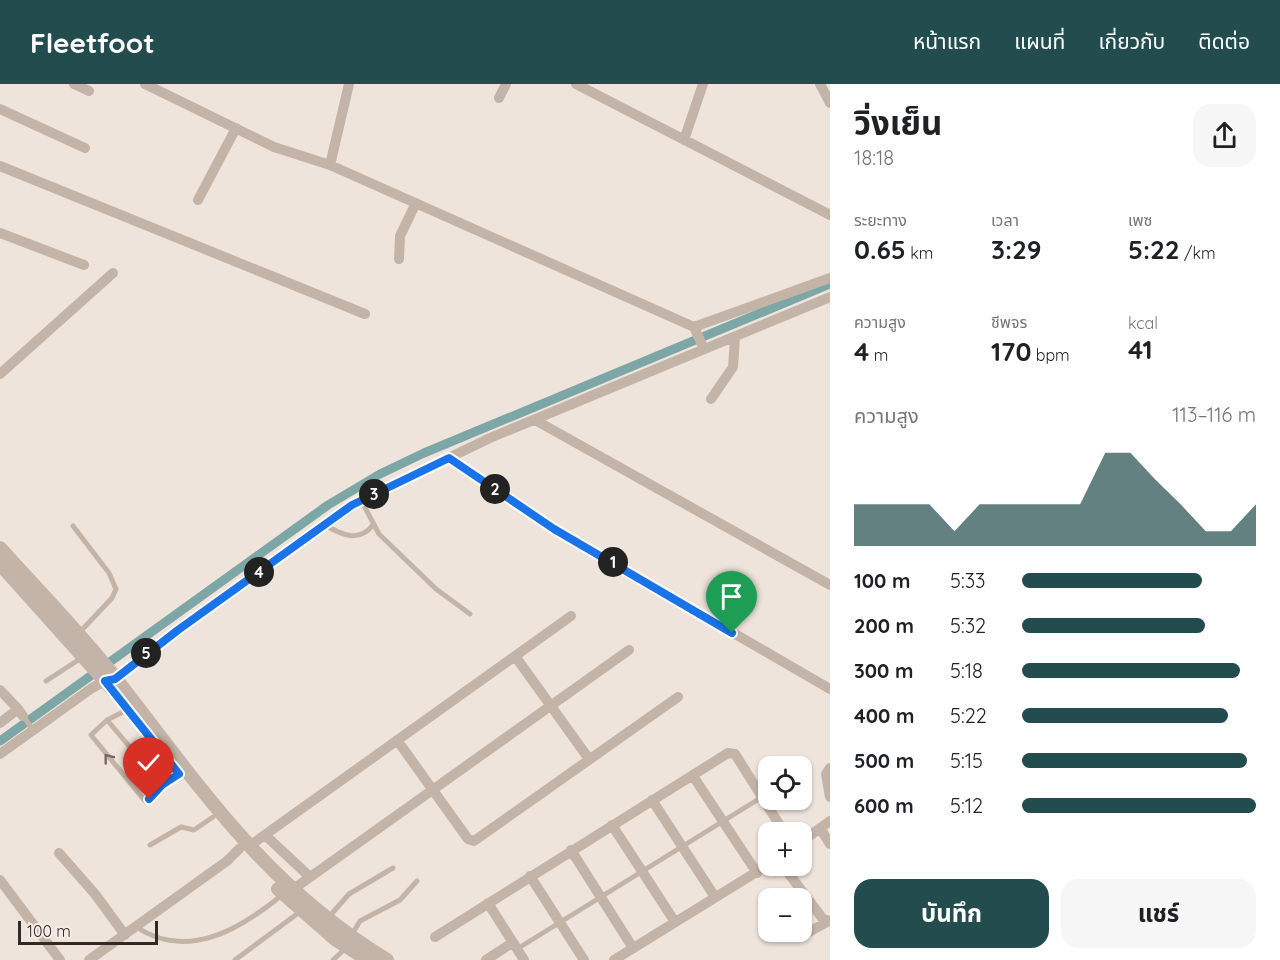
<!DOCTYPE html>
<html lang="th">
<head>
<meta charset="utf-8">
<style>
  :root { --surface:#fff; --page:#f6f6f6; --text:#202124; --muted:#757577; --accent:#234c4e }
  body { margin:0; font-family:Quicksand,"Noto Sans Thai",sans-serif; background:var(--page); color:var(--text); height:100vh; display:flex; flex-direction:column; font-size:22px; white-space:nowrap }
  * { box-sizing:border-box; margin:0 }
  p { font-size:20px; color:var(--muted) }
  .icon { flex:none; width:33px; height:33px; fill:none; stroke:currentColor; stroke-width:2; stroke-linecap:round; stroke-linejoin:round }
  .map { position:relative; flex:1; overflow:hidden }
  .sheet { display:flex; flex-direction:column; background:var(--surface); width:450px }
  .sheet>* { flex:none }
  .tools { position:absolute; left:758px; top:672px; display:grid; gap:12px }
  .tools a { display:grid; place-items:center; width:54px; height:54px; border-radius:12px; background:var(--surface); box-shadow:0 2px 4px #0004; font-size:30px }
  .scale { position:absolute; left:18px; bottom:15px; width:140px; box-sizing:border-box; padding-left:6px; border:3px solid #322a27; border-top:0; font-size:16px; line-height:21px; white-space:nowrap; color:#322a27; -webkit-text-stroke:4px #f6eee6; paint-order:stroke }
  .pin { position:absolute; display:grid; place-items:center; width:51px; height:51px; color:#fff; margin:-62px -26px; border-radius:50% 50% 50% 0; rotate:-45deg; box-shadow:0 0 6px #0007 }
  .pin .icon { rotate:45deg }
  .km { position:absolute; width:30px; height:30px; margin:-15px; border-radius:50%; background:#222; color:#fff; font-size:16px; line-height:30px; text-align:center }
  .round { display:grid; place-items:center; flex:none; width:63px; height:63px; border-radius:18px; background:var(--page) }
  .head { display:flex; align-items:center; justify-content:space-between; height:102px; padding:0 24px }
  h1 { font-size:33px; font-weight:700; line-height:45px }
  .metrics { display:grid; grid-template-columns:repeat(3,1fr); gap:9px; height:102px; padding:6px 24px }
  .metrics div { display:grid; align-content:center }
  .metrics b { font-size:26px; font-weight:700 }
  .metrics small { font-size:16px; font-weight:400 }
  .metrics p { font-size:16px }
  .chart { height:168px; padding:12px 24px }
  .chart p { display:flex; justify-content:space-between }
  .chart svg { width:100%; height:108px; margin-top:6px; fill:var(--accent); opacity:.7 }
  .primary-button { display:flex; gap:12px; margin-top:auto; padding:12px 24px }
  .primary-button a { flex:1; height:69px; border-radius:18px; background:var(--accent); color:#fff; font-size:24px; font-weight:700; line-height:69px; text-align:center }
  .primary-button a+a { background:var(--page); color:var(--text) }
  ul { padding:0 24px; list-style:none; font-size:20px }
  li { display:grid; grid-template-columns:96px 72px 1fr; align-items:center; height:45px }
  li i { height:15px; border-radius:8px; background:var(--accent) }
  header { display:flex; align-items:center; gap:36px; box-sizing:border-box; height:84px; padding:0 30px; background:var(--accent); color:#fff }
  header strong { font-size:28px }
  nav { display:flex; gap:33px; margin-inline-start:auto; font-size:21px }
  main { display:flex; flex:1; min-height:0 }
  .map>svg:first-child { display:block }
  .lines { fill:none; stroke-linecap:round; stroke-linejoin:round }
  .canal { stroke:#7da6a7; stroke-width:9 }
  .service { stroke:#c4b4a8; stroke-width:5 }
  .minor { stroke:#c4b4a8; stroke-width:10 }
  .tertiary { stroke:#c4b4a8; stroke-width:14 }
  .oneway { stroke:#746861 }
  .route-casing { stroke:#fff; stroke-width:12 }
  .route { stroke:#1a73e8; stroke-width:8 }
</style>
</head>
<body>
<header>
<strong>Fleetfoot</strong>
<nav><a>หน้าแรก</a><a>แผนที่</a><a>เกี่ยวกับ</a><a>ติดต่อ</a></nav>
</header>
<main>
<div class="map">
<svg width="830" height="876" viewBox="0 0 830 876">
  <rect width="100%" height="100%" fill="#eee4db"/>
  <g class="lines">
    <path class="canal" d="M 0,657 L 328,421 L 380,390 L 424,369 L 830,200"/>
    <path class="service" d="M 361,416 L 379,450 L 436,505 L 470,530
      M 325,441 C 342,451 359,459 373,441
      M 73,442 L 109,489 L 116,505 L 112,514 L 79,549
      M 46,597 L 83,573
      M 129,625 L 107,636 L 91,651 L 145,717 L 179,690
      M 23,632 L 33,646
      M 107,636 L 162,701
      M 150,761 L 181,743 L 194,746 L 213,733
      M 328,834 L 349,810 L 393,784
      M 136,843 C 187,876 238,847 282,811
      M 351,852 L 360,837 L 400,816 L 417,797
      M 517,865 L 762,713
      M 235,876 L 301,827
      M 333,876 L 347,863"/>
    <path class="minor" d="M 74,0 L 89,7
      M 145,0 L 274,63 L 330,81 L 694,243 L 704,265
      M 576,0 L 830,131
      M 820,0 L 830,19
      M 499,14 L 506,0
      M 0,25 L 85,64
      M 684,56 L 703,0
      M 330,81 L 349,0
      M 0,82 L 365,230
      M 198,116 L 236,44
      M 0,149 L 84,181
      M 399,175 L 400,152 L 416,119
      M 694,243 L 830,194
      M 0,290 L 113,189
      M 711,315 L 733,283 L 735,254
      M 535,336 L 830,501
      M 449,374 L 554,445 L 830,605
      M 515,572 L 589,675
      M 115,595 L 229,508 L 361,416 L 490,354 L 830,213
      M 0,606 L 18,625
      M 0,639 L 18,625 L 23,632
      M 397,656 L 468,755 L 474,757 L 678,613
      M 0,670 L 92,604 L 105,597
      M 830,684 L 826,690 L 830,713
      M 693,692 L 757,789
      M 652,716 L 715,813
      M 612,741 L 675,838
      M 820,744 L 830,760
      M 265,751 L 310,793
      M 801,758 L 830,737
      M 248,763 L 571,532
      M 571,766 L 633,864
      M 59,769 L 95,810 L 125,851
      M 783,782 L 823,835 L 830,837
      M 530,792 L 584,876
      M 0,796 L 60,876
      M 292,806 L 629,566
      M 488,819 L 524,876
      M 809,848 L 827,838
      M 435,853 L 728,669 L 735,670 L 784,748
      M 89,876 L 227,777 L 239,765
      M 486,876 L 512,859
      M 614,876 L 768,781"/>
    <path class="tertiary" d="M 0,464 C 36,504 75,544 109,586 C 197,698 262,800 387,876
      M 0,480 L 113,606
      M 278,805 L 335,855 L 368,876"/>
  </g>
  <defs><path id="oneway-chevron" d="M-2-3.5L2.5 0L-2 3.5" fill="none" stroke-width="1.6" stroke-linecap="round" stroke-linejoin="round" transform="scale(1.5)"/></defs>
  <use class="oneway" href="#oneway-chevron" transform="translate(108 674) rotate(-128)"/>
  <g class="lines">
    <defs>
      <path id="route" d="M 149,715 L 162,701 L 179,690 L 105,597 L 115,595 L 178,546 L 352,421 L 449,374 L 554,445 L 732,549"/>
    </defs>
    <use href="#route" class="route-casing"/>
    <use href="#route" class="route"/>
  </g>
</svg>
<div class="tools">
<a><svg class="icon" aria-label="locate" viewBox="0 0 24 24"><circle cx="12" cy="12" r="6"/><path d="M12 2v4M12 18v4M2 12h4M18 12h4"/></svg></a>
<a>+</a>
<a>−</a>
</div>
<div class="scale">100 m</div>
<div class="pin" style="left:732px;top:549px;background:#1e9e55"><svg class="icon" aria-label="arrive" viewBox="0 0 24 24"><path d="M6 21V4h12l-3 4 3 4H6"/></svg></div>
<div class="pin" style="left:149px;top:715px;background:#d93025"><svg class="icon" aria-label="check" viewBox="0 0 24 24"><path d="M5 12l5 5 9-10"/></svg></div>
<b class="km" style="left:613px;top:478px">1</b>
<b class="km" style="left:495px;top:405px">2</b>
<b class="km" style="left:374px;top:410px">3</b>
<b class="km" style="left:259px;top:488px">4</b>
<b class="km" style="left:146px;top:569px">5</b>
</div>
<section class="sheet">
<div class="head"><div><h1>วิ่งเย็น</h1><p>18:18</p></div><a class="round"><svg class="icon" aria-label="share" viewBox="0 0 24 24"><path d="M12 15V3M7 8l5-5 5 5M5 13v7h14v-7"/></svg></a></div>
<div class="metrics">
<div><p>ระยะทาง</p><b>0.65<small> km</small></b></div>
<div><p>เวลา</p><b>3:29</b></div>
<div><p>เพซ</p><b>5:22<small> /km</small></b></div>
</div>
<div class="metrics">
<div><p>ความสูง</p><b>4<small> m</small></b></div>
<div><p>ชีพจร</p><b>170<small> bpm</small></b></div>
<div><p>kcal</p><b>41</b></div>
</div>
<div class="chart"><p><span>ความสูง</span>113–116 m</p>
<svg viewBox="0 0 160 44" preserveAspectRatio="none"><path d="M0 44V27L10 27L20 27L30 27L40 38L50 27L60 27L70 27L80 27L90 27L100 6L110 6L120 17L130 27L140 38L150 38L160 27V44z"/></svg>
</div>
<ul>
<li><b>100 m</b>5:33<i style="width:77%"></i></li>
<li><b>200 m</b>5:32<i style="width:78%"></i></li>
<li><b>300 m</b>5:18<i style="width:93%"></i></li>
<li><b>400 m</b>5:22<i style="width:88%"></i></li>
<li><b>500 m</b>5:15<i style="width:96%"></i></li>
<li><b>600 m</b>5:12<i style="width:100%"></i></li>
</ul>
<div class="primary-button"><a>บันทึก</a><a>แชร์</a></div>
</section>
</main>
</body>
</html>
